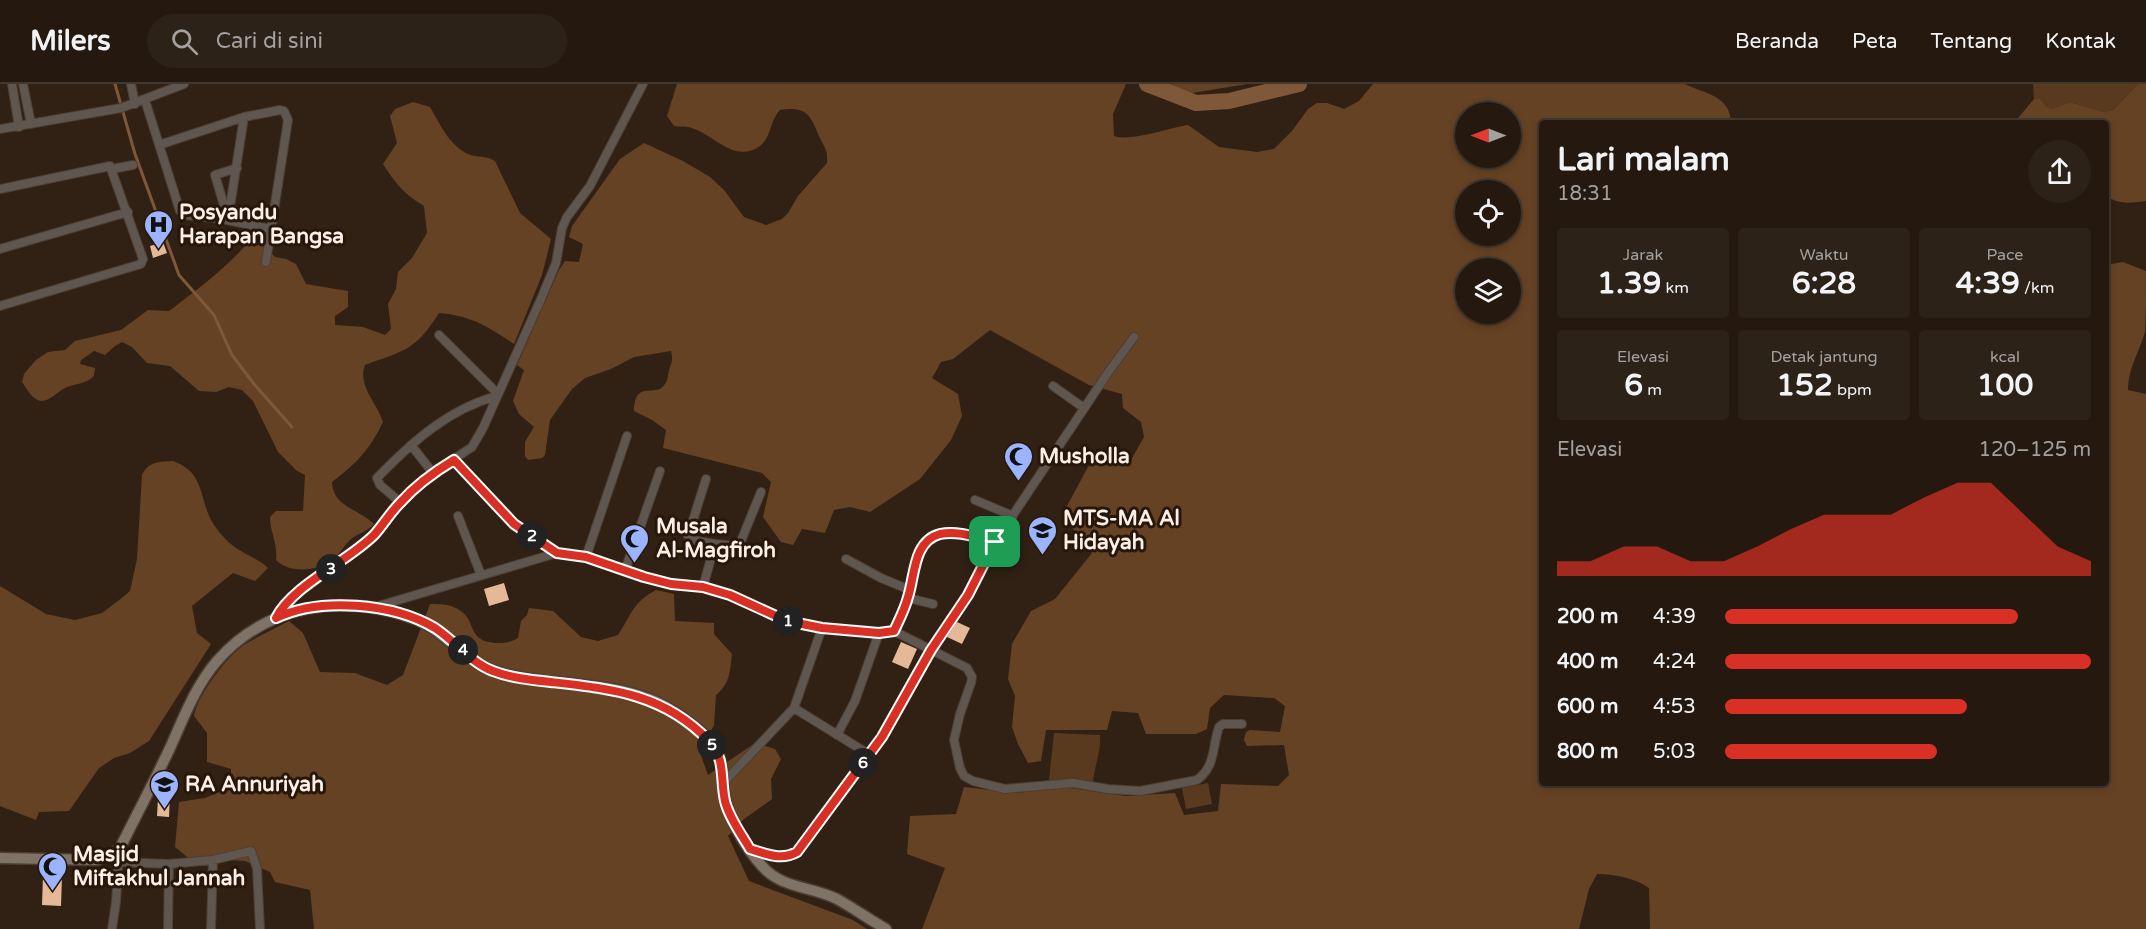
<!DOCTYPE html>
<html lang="id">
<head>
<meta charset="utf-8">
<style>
  :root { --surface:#25190f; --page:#2d2218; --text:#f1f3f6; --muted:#a3a09e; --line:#42382f; --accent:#d93025 }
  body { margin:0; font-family:"Varela Round",sans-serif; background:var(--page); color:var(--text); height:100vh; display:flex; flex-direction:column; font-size:22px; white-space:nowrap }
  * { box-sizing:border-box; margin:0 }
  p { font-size:20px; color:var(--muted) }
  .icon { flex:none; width:33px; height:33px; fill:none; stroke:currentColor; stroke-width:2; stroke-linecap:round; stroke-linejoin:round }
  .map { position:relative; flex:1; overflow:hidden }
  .details { position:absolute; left:1539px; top:36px; width:570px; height:666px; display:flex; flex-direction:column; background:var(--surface); border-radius:6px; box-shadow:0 3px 9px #0003,0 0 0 2px var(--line) }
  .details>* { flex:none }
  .needle { width:39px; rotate:270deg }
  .buttons { position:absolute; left:1455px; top:18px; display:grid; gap:12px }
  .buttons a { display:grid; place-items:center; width:66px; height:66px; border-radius:50%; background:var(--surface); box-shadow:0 3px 9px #0003,0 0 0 2px var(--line); font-size:30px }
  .pin { position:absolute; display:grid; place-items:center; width:51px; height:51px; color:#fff; margin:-26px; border-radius:12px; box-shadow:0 3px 9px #0006 }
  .km { position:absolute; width:30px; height:30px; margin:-15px; border-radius:50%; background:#222; color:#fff; font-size:16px; line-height:30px; text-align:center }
  .round { display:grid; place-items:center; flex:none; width:63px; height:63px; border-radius:32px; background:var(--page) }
  .summary { display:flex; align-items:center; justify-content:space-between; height:102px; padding:0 18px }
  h1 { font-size:33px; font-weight:700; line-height:45px }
  .metrics { display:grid; grid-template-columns:repeat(3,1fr); gap:9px; height:102px; padding:6px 18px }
  .metrics div { display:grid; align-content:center; border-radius:6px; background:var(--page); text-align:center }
  .metrics b { font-size:30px; font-weight:700 }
  .metrics small { font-size:16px; font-weight:400 }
  .metrics p { font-size:16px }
  .chart { height:168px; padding:12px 18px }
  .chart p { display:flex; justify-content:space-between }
  .chart svg { width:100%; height:108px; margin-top:6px; fill:var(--accent); opacity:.7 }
  ul { padding:0 18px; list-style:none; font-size:20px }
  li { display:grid; grid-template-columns:96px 72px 1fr; align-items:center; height:45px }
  li i { height:15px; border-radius:8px; background:var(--accent) }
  header { display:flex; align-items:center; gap:36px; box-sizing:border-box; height:84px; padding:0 30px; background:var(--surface); border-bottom:2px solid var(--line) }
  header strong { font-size:28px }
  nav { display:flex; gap:33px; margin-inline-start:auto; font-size:21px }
  .search { width:420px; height:54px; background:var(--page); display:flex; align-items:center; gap:15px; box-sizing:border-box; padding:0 21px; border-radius:33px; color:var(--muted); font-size:22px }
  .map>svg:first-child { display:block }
  .green { fill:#5a3a1f }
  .forest { fill:#664224; fill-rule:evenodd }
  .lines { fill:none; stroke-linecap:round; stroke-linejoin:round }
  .stream { stroke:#7e5839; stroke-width:3 }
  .river { stroke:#7e5839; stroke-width:16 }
  .building { fill:#e5b998 }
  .minor-casing { stroke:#4d3e32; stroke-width:10 }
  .secondary-casing { stroke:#4d3e32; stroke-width:13 }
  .minor { stroke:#5f5650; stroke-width:8 }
  .secondary { stroke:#7f7267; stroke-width:10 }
  .route-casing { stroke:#fff; stroke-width:12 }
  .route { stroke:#d93025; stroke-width:8 }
  .labels { text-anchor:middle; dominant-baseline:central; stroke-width:6; stroke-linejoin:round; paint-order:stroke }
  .poi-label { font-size:21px; font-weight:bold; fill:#fbefe7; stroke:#27170b; text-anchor:start }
</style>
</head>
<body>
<header>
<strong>Milers</strong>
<div class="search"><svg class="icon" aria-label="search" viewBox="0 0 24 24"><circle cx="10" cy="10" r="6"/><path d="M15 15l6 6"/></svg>Cari di sini</div>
<nav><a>Beranda</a><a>Peta</a><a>Tentang</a><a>Kontak</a></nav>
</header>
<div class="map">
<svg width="2146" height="845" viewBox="0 0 2146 845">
  <rect width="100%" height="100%" fill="#312114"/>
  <path class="green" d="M 2033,0 L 2138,0 L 2113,26 L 2104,28 L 2070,18 L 2052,25 L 2045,21 L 2040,14 L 2034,15 Z
    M 1054,649 L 1100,651 C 1101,671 1094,681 1093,700 L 1049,696 Z
    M 1208,699 L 1212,720 L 1186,725 L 1182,704 Z"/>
  <path class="forest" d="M 677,0 L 1126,0 L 1113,30 L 1114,52 C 1131,58 1168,44 1188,41 L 1219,63 L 1257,68 L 1274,65 L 1292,47 L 1308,25 L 1317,19 L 1327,19 L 1344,25 L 1359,17 L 1373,0 L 1685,0 C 1705,10 1730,11 1731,39 L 1542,39 L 1542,699 L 2106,699 L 2106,181 L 2123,178 L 2146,187 C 2146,204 2146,233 2145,248 C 2139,269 2128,284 2128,306 L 2146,310 L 2146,845 L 1650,845 L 1649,804 C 1635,794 1614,790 1597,790 L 1589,805 L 1579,845 L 922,845 L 945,784 L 907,770 L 910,732 L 956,730 L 964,703 L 1017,709 L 1063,703 L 1126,712 L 1175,709 L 1184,731 L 1218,727 L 1221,700 L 1278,702 L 1289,691 L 1284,661 L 1247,662 L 1244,656 L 1246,648 L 1250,646 L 1280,648 L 1285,622 L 1274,614 L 1224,611 L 1210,624 L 1207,645 L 1196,650 L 1146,650 L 1138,629 L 1112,627 L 1107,646 L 1046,646 L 1041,677 L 1028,679 L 1018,660 L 1012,643 L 1015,612 L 1008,595 L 1012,560 L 1031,527 L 1055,515 L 1092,469 L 1062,431 L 1088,383 L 1101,372 L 1131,376 L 1144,353 L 1141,338 L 1123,324 L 1122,310 L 1089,301 L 990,246 L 953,275 L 941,278 L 932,294 L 958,310 L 962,332 L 951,356 L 920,395 L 870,428 L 850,423 L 834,426 L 825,449 L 802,445 L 793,461 L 781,458 L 763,433 L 771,398 L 762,389 L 663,364 L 666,346 L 652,336 L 634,327 C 635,294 656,315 665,300 C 668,297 668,290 669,286 C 672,279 673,275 671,267 L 634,273 L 611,285 L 585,294 L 572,305 L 550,336 L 545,371 L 542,374 L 528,376 L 525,372 L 525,358 L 534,343 L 519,330 L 513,317 L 524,286 L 517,281 L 559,186 L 565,177 L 579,178 L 583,160 L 569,153 L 572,142 L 620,75 L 644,59 L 683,77 L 710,93 L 724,106 L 744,133 L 766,141 L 782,135 L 788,129 L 798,112 L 827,79 C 828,64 824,64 819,52 C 810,30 806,22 780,26 C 770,36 771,54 760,62 C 733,81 713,48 688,43 C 684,42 679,43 674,42 L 667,32 ZM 1466,28 L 1510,28 L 1510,74 L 1466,74 ZM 1466,106 L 1510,106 L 1510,152 L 1466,152 ZM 1466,184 L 1510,184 L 1510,230 L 1466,230 Z
    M 1163,0 L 1247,0 L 1192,9 Z
    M 2138,0 L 2146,0 L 2146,117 C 2133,119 2116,121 2106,111 L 2106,39 L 2014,39 L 2034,15 L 2040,14 L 2045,21 L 2052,25 L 2070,18 L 2104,28 L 2113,26 Z
    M 413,18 L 430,23 C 440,40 449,61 468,70 C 477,74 486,71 495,77 L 520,129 L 551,155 L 542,191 L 514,260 C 487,242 472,232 439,229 C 415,267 405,266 365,281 C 357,301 377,319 383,338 C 371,364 355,381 332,398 C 333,423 359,425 374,440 C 368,447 359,449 351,455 C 344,461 340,470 333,476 C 319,487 289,490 276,476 C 278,460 270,448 270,433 L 276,427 L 303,427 L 305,391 L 297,387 L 278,368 L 253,317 L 242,306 L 229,303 L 216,308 L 199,307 L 170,282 L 147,279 L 132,263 L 122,258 L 115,262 L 105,271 L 94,267 L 81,276 L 80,280 L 95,284 L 94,292 C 85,301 74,299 63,305 C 58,308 49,317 42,317 C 33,317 27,305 22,298 L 24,290 L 36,276 L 48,268 L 65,266 L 75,257 L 121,246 L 148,226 L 169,227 C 197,206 229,182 251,155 L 261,158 L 275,173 L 286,175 L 296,180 L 306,200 L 348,207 L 348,223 L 335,232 L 335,241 L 363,243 L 385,251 L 391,245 L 388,220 L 396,205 L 398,188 L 412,174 L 427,149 L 424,122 C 405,111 395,99 383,80 L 397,59 L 390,32 L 395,25 Z
    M 173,377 C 207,389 198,417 214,441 C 220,450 231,462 241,467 C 250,473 260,476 268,484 L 255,497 L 233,489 L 192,522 L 197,549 L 211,560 L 149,657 L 130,669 L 114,674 L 99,684 L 69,727 L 39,728 L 36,736 L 0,722 L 0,502 L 46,530 L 75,536 L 102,529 L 123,513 L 130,507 L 137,475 L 142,391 C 149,377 159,378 173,377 Z
    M 656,506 L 674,510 L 675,537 L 714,539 L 714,550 L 732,570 C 730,587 730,600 716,611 L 714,641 L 700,669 L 708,691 L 755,659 L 775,665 L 781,675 L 771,695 L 772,715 L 744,735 L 728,752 L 749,797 L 853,836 L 867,845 L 314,845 L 310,806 L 275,798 L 270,788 L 245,777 L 187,773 L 175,763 L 179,718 L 205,714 L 231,703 L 231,685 L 207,678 L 207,649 L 194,632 C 197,612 227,572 244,561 C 258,552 274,545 289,537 L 303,549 L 320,588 L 355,589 L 387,601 L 403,591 L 430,520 C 443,520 452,520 462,528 C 470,533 471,545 477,552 C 486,562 509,560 518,554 L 521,537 L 527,531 L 529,524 L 553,527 L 581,553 L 598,557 L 618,551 C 632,530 632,519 656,506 Z"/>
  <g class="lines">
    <path class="stream" d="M 115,0 L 135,70 L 179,191 L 214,231 L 232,271 L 254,300 L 292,343"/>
    <path class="river" d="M 1147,0 L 1196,19 L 1229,17 L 1299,0"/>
  </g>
  <path class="building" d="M 163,158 L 167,169 L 153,174 L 150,162 Z
    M 504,499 L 509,516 L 489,522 L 484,505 Z
    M 957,538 L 970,544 L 962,560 L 947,553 Z
    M 901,558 L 917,565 L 908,585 L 892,578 Z
    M 163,709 L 170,709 L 169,733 L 157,732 L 158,714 L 163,714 Z
    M 43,791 L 62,792 L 61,822 L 42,821 Z"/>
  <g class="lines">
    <defs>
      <path id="minor" d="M 12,0 L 19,43
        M 23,0 L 31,40
        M 131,0 L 135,20
        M 145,16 L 180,127 L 185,131 L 222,135 L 270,145
        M 0,45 L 121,24 L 184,0
        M 159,61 L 244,33 L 280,26 L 284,27 L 288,36 L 266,178
        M 112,85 L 133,81
        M 0,105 L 110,82 L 143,175 L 141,180 L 0,222
        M 228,135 L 215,91 L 237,84
        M 228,136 L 244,33
        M 0,165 L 128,128
        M 439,251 L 498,310
        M 1053,302 L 1084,324
        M 411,361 L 433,389
        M 454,376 L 514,440 L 557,469
        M 706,395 L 688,452 L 691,456 L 715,460
        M 975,416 L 1013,432
        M 400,418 L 380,401 L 377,394 C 411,359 448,325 497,312
        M 458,432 L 481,491
        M 586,473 L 627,352
        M 846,475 L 881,494 L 910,506
        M 625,486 L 660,387
        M 703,503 L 715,460 L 736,462 L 741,457 L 761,408
        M 908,514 L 933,520
        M 375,523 L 557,469 L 586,473 L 644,493 L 671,499 L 703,503 L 730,511 L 787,537 L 822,544 L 879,549 L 894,547 L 967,584 L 972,593 L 971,599 L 960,630 L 954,656 L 960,684 L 964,692 L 973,697 L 1005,705 L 1073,699 L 1108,705 L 1140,707 L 1197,696 C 1216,682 1212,663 1219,643 L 1223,640 L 1242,640
        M 276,534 L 286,518 L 346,474 L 374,451 L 400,418 L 433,389 L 472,363 L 483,344 L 541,215 L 556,179 L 562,144 L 567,133 L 590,102 L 643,0
        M 894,547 C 899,536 905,525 908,513 C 915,492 913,457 940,450 C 958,445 978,454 995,458
        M 794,624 L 870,671
        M 837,651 L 855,617 L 879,549
        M 724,698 L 794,624 L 822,544
        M 750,765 C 767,770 781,777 797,768 L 882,653 L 931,566 L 968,511 L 995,458 L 1107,290 L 1134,253
        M 118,778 L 169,780 L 213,776 L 251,767 L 257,784 L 260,845
        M 112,845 L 116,818 L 119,766
        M 168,845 L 169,780
        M 211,845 L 213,776"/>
      <path id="secondary" d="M 0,774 L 97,776 L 119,766 C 136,732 154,698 170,664 C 183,635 196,601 217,577 C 267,520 343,509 412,534 C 444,545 465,578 495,587 C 552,605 625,593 676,629 C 690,638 709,653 717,668 C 726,684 721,702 726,719 C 732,740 747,766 762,782 C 782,805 811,802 837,815 C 853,824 869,835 886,845"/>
    </defs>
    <use href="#minor" class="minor-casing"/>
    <use href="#secondary" class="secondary-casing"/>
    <use href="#minor" class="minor"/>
    <use href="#secondary" class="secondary"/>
  </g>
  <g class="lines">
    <defs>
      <path id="route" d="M 454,376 L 514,440 L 557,469 L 586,473 L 644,493 L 671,500 L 703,503 L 730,511 L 787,537 L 822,544 L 879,549 L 894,547 C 899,536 905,525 908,513 C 915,492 913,457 940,450 C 958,446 978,454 995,458 L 968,511 L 931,566 L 882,653 L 797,768 C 781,777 767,770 750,765 C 742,751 729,734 725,717 C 720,695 726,675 709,657 C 664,610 613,605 551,598 C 532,596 511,594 493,587 C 471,579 455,557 435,544 C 393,519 320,513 276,534 C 293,501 347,478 374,451 C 383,441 390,429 400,419 C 415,402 434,388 454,376 Z"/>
    </defs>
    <use href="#route" class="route-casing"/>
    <use href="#route" class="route"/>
  </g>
  <defs>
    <symbol id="hospital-pin" viewBox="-11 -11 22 30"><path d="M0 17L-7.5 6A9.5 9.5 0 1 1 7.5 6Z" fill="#9bb4fd" stroke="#27170b"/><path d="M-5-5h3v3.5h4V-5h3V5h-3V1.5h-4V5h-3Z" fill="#111"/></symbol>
    <symbol id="mosque-pin" viewBox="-11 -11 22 30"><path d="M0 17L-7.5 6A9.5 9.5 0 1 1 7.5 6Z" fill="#9bb4fd" stroke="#27170b"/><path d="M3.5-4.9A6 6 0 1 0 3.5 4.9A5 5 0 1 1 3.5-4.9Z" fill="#111"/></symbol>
    <symbol id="school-pin" viewBox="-11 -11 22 30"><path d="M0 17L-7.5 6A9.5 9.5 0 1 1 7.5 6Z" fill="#9bb4fd" stroke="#27170b"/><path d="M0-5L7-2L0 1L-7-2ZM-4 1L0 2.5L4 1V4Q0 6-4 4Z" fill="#111"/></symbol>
  </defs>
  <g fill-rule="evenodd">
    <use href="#hospital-pin" x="142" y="124" width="33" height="45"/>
    <use href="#mosque-pin" x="1002" y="356" width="33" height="45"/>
    <use href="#school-pin" x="1026" y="430" width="33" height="45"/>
    <use href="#mosque-pin" x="618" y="438" width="33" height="45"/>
    <use href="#school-pin" x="148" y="684" width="33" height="45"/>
    <use href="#mosque-pin" x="36" y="766" width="33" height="45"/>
  </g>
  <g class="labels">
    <g class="poi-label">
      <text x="179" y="128">Posyandu<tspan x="179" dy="24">Harapan Bangsa</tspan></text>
      <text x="1039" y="372">Musholla</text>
      <text x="1063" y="434">MTS-MA Al<tspan x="1063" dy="24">Hidayah</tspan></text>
      <text x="656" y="442">Musala<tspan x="656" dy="24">Al-Magfiroh</tspan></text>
      <text x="185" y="700">RA Annuriyah</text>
      <text x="73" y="770">Masjid<tspan x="73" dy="24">Miftakhul Jannah</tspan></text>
    </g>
  </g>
</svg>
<div class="buttons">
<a><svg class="needle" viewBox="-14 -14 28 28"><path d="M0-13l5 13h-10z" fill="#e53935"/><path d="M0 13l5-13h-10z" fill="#a3a09e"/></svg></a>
<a><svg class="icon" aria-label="locate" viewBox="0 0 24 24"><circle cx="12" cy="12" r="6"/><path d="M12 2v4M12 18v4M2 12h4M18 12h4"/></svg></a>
<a><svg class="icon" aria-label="layers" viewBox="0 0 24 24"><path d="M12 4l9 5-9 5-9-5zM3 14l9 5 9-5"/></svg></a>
</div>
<div class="pin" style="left:995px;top:458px;background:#1e9e55"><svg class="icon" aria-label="arrive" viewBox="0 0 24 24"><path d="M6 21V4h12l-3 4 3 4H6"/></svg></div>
<b class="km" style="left:788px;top:537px">1</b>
<b class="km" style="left:532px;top:452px">2</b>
<b class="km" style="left:331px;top:485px">3</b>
<b class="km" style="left:463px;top:566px">4</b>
<b class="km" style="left:712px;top:661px">5</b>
<b class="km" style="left:863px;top:679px">6</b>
<section class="details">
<div class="summary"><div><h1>Lari malam</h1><p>18:31</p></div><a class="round"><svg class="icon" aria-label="share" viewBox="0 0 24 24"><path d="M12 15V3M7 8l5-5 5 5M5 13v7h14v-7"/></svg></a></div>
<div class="metrics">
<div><p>Jarak</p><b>1.39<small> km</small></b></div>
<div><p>Waktu</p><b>6:28</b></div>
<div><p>Pace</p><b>4:39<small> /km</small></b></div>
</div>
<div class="metrics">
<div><p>Elevasi</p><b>6<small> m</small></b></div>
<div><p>Detak jantung</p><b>152<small> bpm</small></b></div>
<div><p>kcal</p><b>100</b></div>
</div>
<div class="chart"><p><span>Elevasi</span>120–125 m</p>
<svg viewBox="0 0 160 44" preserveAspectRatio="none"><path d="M0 44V38L10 38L20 32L30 32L40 38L50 38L60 32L70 25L80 19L90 19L100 19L110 12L120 6L130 6L140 19L150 32L160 38V44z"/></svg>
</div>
<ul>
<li><b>200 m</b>4:39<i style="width:80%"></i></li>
<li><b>400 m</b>4:24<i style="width:100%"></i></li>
<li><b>600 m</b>4:53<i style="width:66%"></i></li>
<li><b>800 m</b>5:03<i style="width:58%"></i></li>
</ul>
</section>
</div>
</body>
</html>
